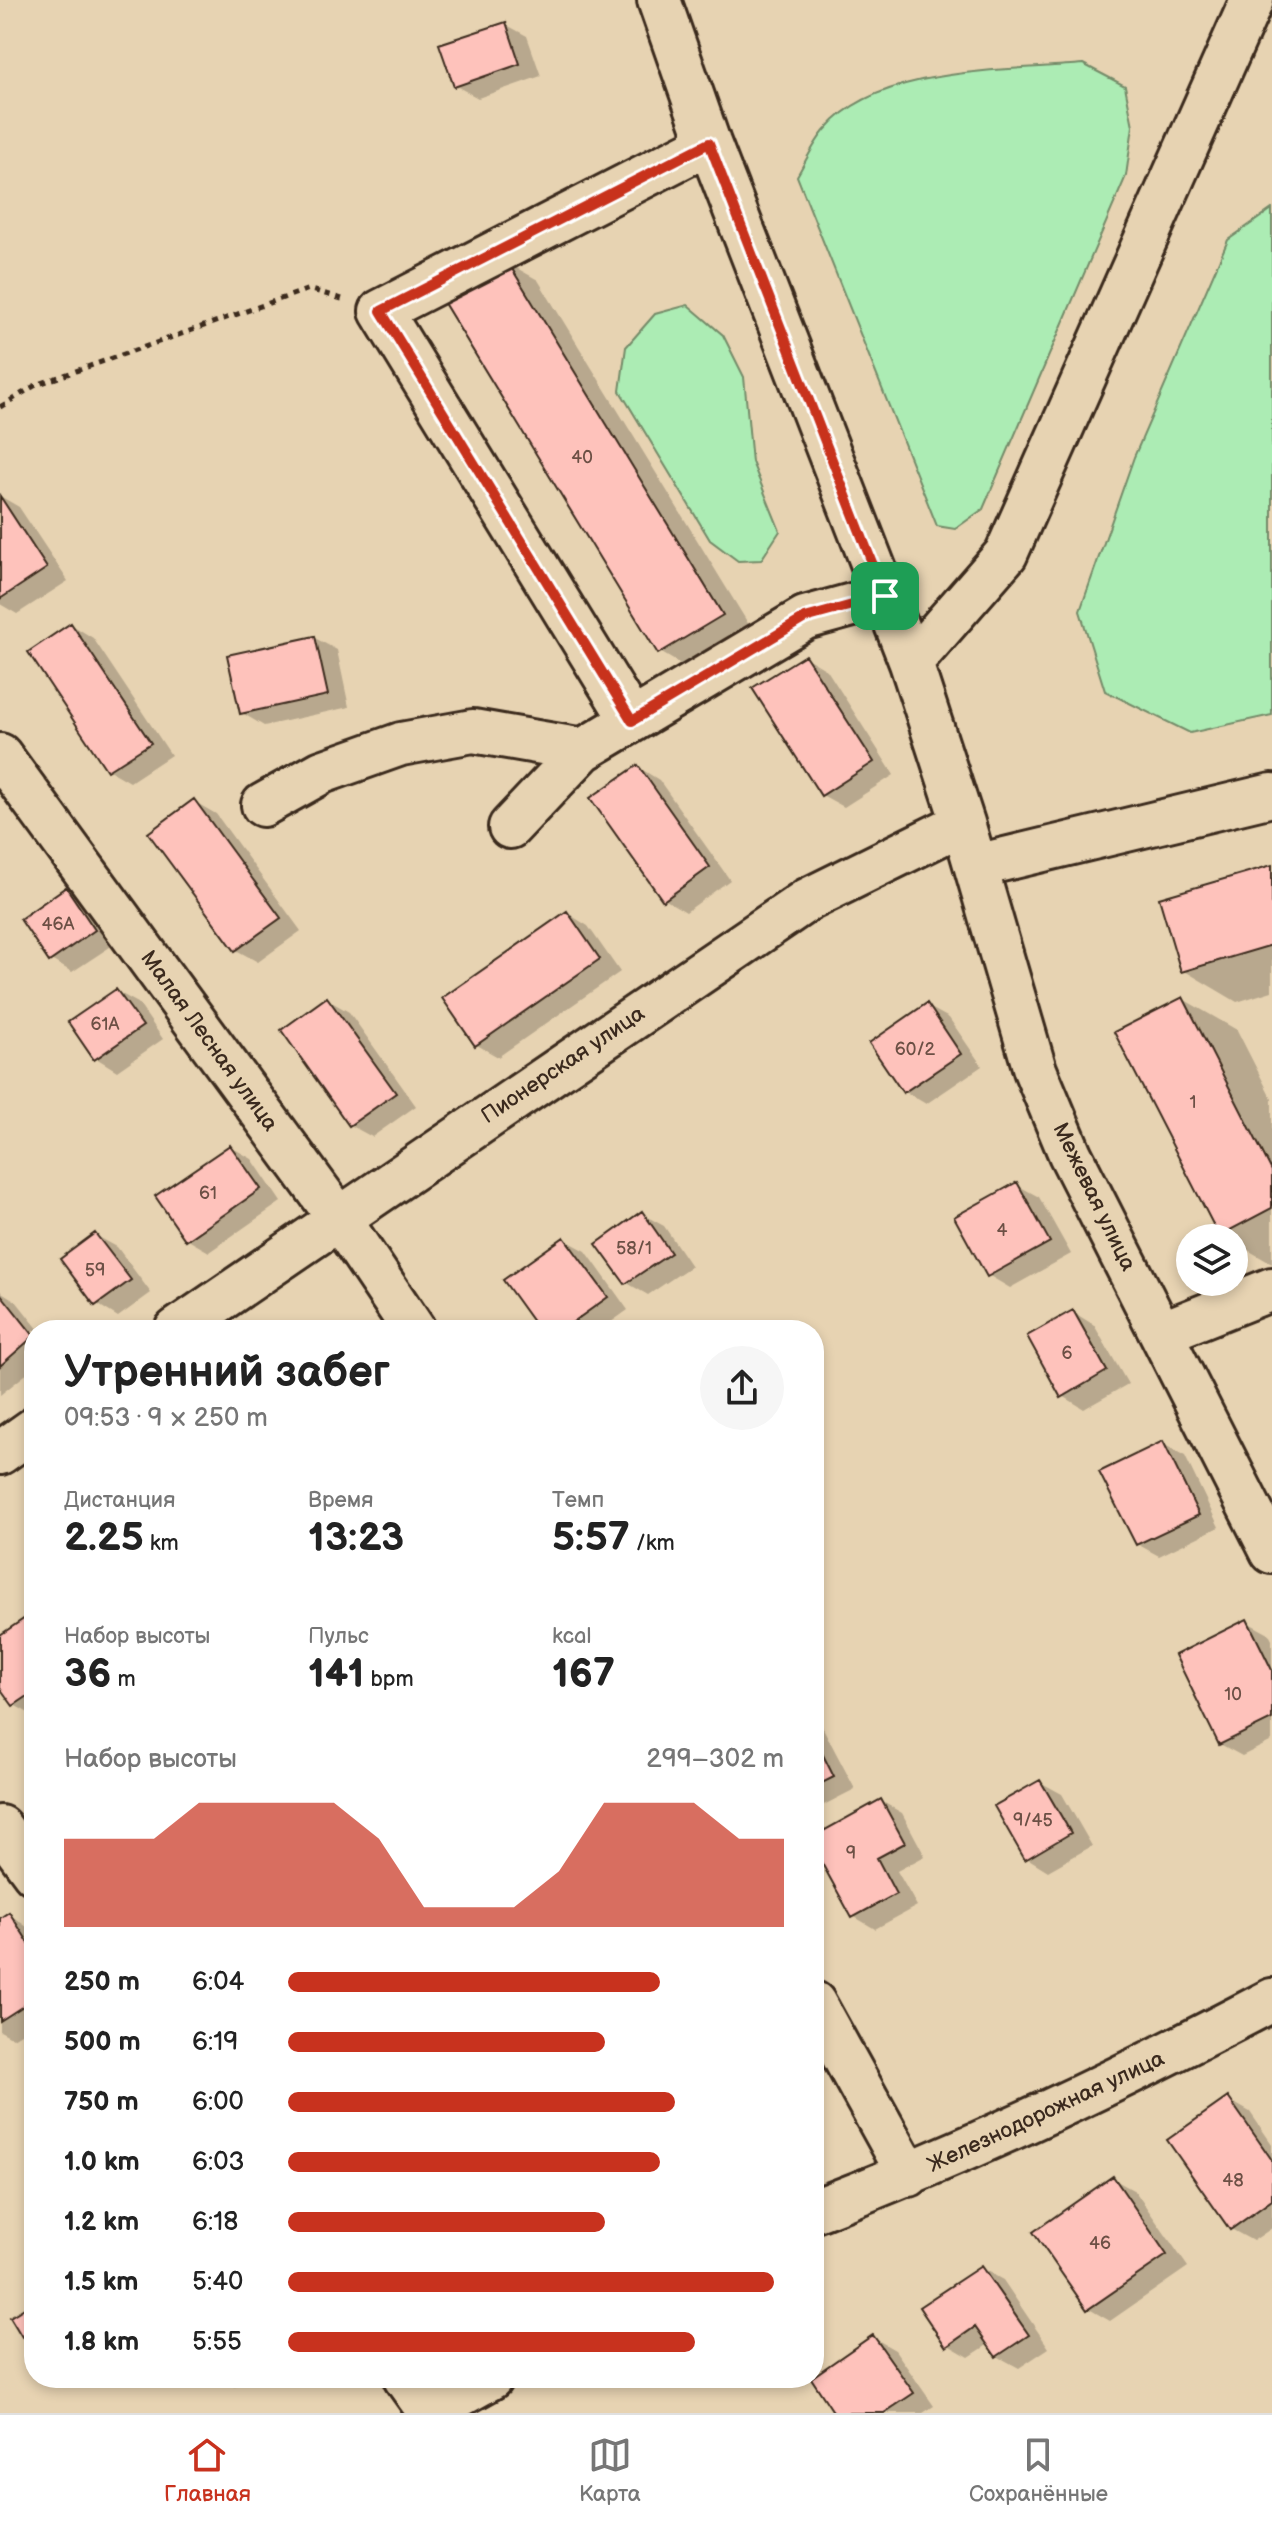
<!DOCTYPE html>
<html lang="ru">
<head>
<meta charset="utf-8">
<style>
  :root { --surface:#fff; --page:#f6f6f6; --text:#222; --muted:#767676; --line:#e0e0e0; --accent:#c8321e }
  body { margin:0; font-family:"Balsamiq Sans",sans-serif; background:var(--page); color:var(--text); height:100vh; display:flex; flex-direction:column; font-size:30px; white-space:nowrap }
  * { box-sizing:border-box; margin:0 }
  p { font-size:26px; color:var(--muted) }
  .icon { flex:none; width:44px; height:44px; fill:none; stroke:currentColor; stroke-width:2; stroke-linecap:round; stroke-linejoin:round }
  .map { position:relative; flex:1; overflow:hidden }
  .details { position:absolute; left:24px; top:1320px; width:800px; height:1068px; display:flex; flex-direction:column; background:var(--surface); border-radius:32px; box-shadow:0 4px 12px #0003 }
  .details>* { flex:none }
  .fabs { position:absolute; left:1176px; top:1224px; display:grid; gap:16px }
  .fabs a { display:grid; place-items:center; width:72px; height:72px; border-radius:50%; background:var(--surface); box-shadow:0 4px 12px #0003; font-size:40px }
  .pin { position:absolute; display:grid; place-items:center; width:68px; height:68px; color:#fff; margin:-34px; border-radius:16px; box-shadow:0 4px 12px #0006 }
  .round { display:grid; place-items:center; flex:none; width:84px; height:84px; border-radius:42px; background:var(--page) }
  .headline { display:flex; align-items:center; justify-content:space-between; height:136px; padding:0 40px }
  h1 { font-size:44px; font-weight:700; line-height:60px }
  .figures { display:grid; grid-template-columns:repeat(3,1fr); gap:12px; height:136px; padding:8px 40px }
  .figures div { display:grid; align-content:center }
  .figures b { font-size:40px; font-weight:700 }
  .figures small { font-size:22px; font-weight:400 }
  .figures p { font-size:22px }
  .chart { height:224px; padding:16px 40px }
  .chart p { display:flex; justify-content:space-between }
  .chart svg { width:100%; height:144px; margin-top:8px; fill:var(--accent); opacity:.7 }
  ul { padding:0 40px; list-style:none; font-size:26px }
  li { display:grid; grid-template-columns:128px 96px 1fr; align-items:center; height:60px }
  li i { height:20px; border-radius:10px; background:var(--accent) }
  .menu { display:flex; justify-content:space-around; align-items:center; height:112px; border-top:2px solid var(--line); background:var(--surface); font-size:22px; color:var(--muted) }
  .menu a { display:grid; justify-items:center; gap:4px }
  .menu .active { color:var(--accent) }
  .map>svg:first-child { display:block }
  .green { fill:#acecb4; stroke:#748b69; stroke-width:2 }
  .shadow { fill:#0003 }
  .building { fill:#fec2bb; stroke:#3b2a1e; stroke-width:2 }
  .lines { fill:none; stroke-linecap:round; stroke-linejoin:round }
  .minor-casing { stroke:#3b2a1e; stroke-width:48 }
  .path { stroke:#3b2a1e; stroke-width:5; stroke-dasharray:6 6; stroke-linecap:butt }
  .minor { stroke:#e7d3b2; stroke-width:42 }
  .route-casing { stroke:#fff; stroke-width:16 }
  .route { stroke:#c8321e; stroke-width:10 }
  .labels { text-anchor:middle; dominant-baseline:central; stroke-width:6; stroke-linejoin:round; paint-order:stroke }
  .number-label { font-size:18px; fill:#6c5045 }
  .street-label { font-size:22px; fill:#3b2a1e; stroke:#e7d3b2 }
</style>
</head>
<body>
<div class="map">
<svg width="1272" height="2413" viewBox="0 0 1272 2413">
  <rect width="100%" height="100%" fill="#e7d3b2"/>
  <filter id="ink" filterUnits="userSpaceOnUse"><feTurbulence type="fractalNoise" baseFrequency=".0125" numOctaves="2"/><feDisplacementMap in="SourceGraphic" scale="16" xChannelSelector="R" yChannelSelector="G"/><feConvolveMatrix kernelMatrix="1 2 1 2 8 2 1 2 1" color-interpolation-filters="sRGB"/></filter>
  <g filter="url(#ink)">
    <path class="green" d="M 1083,64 L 1125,86 L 1133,126 L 1126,176 L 983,509 L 955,529 L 937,526 L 797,176 C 806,161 814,142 826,129 C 879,66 1007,71 1083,64 Z
      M 1272,209 L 1272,715 L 1190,733 L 1105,691 L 1080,611 L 1134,457 L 1228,240 Z
      M 688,305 L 723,335 L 744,377 L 752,462 L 780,531 L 761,560 L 738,561 L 710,540 L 620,391 L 626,347 L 655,314 Z"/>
    <path class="shadow" d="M 505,24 L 527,36 L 541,76 L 478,98 L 456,86 Z
      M 506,262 L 538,280 L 754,633 L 692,671 L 660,652 Z
      M 0,496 L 19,507 L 68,581 L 17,614 L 0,604 Z
      M 72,625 L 93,638 L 171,755 L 130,782 L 109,770 Z
      M 315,638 L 337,650 L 349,707 L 264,726 L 242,713 Z
      M 805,657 L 827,670 L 894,775 L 844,807 L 822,795 Z
      M 638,767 L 659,780 L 730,880 L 686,912 L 664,899 Z
      M 195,802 L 216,814 L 301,931 L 258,962 L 236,950 Z
      M 1272,867 L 1272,991 L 1237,1002 L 1183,970 Z
      M 66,889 L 88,902 L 116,943 L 72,972 L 51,960 Z
      M 567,913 L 588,926 L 620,972 L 498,1057 L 477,1045 Z
      M 116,991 L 138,1003 L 163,1039 L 117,1071 L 96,1058 Z
      M 1183,999 L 1237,1030 L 1272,1099 L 1272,1264 L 1234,1242 L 1234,1238 L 1220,1234 Z
      M 328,1000 L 349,1012 L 416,1106 L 372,1137 L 350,1125 Z
      M 927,1006 L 949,1018 L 982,1066 L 926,1104 L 904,1091 Z
      M 231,1147 L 252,1159 L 281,1202 L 209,1252 L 188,1240 Z
      M 1017,1185 L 1039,1197 L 1071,1254 L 1010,1288 L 988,1275 Z
      M 642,1214 L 664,1226 L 691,1266 L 648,1295 L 627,1283 L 599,1244 Z
      M 95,1235 L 117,1247 L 151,1293 L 118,1317 L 97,1304 Z
      M 564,1239 L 586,1251 L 628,1310 L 600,1330 L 542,1330 Z
      M 0,1291 L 16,1301 L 39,1330 L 34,1330 L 34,1368 L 0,1395 Z
      M 1073,1312 L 1094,1325 L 1128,1384 L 1084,1409 L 1063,1396 Z
      M 1163,1444 L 1185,1456 L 1219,1527 L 1159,1556 L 1137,1544 Z
      M 34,1615 L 34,1716 L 14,1705 L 0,1684 L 0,1638 Z
      M 1247,1622 L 1269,1634 L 1272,1640 L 1272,1741 L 1242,1756 L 1220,1744 Z
      M 814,1711 L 855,1789 L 814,1810 Z
      M 1040,1782 L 1062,1794 L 1092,1846 L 1048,1871 L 1027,1858 Z
      M 881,1801 L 902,1813 L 925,1856 L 897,1871 L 917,1906 L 875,1929 L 853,1916 L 814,1844 L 814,1838 Z
      M 9,1914 L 34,1932 L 34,2025 L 13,2038 L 0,2031 L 0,1920 Z
      M 1229,2100 L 1250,2112 L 1272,2144 L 1272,2228 L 1253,2241 L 1231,2229 Z
      M 1113,2179 L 1135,2191 L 1188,2267 L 1110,2321 L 1089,2309 Z
      M 981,2268 L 1003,2280 L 1049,2348 L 1019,2368 L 997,2356 L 989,2344 L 969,2357 L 948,2345 Z
      M 34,2304 L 34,2342 L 24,2336 Z
      M 874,2338 L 895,2350 L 934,2406 L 923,2413 L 837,2413 Z
      M 219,2378 L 247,2378 L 235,2387 Z"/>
    <path class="building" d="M 506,22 L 520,64 L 454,87 L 439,44 Z
      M 506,259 L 723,615 L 658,654 L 441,298 Z
      M 0,496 L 47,568 L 0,599 Z
      M 71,623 L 151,743 L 107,771 L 28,652 Z
      M 315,636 L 328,695 L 240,714 L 227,655 Z
      M 805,655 L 874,762 L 821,796 L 752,688 Z
      M 638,765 L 710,867 L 663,901 L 590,798 Z
      M 194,799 L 281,918 L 235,951 L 148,833 Z
      M 1272,865 L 1272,945 L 1181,972 L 1159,898 Z
      M 66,887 L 95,930 L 49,962 L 20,919 Z
      M 567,911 L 600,959 L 475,1046 L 442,998 Z
      M 116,989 L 143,1026 L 94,1060 L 68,1022 Z
      M 327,997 L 396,1093 L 349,1126 L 281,1030 Z
      M 1183,997 L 1272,1171 L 1272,1208 L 1219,1236 L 1114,1032 Z
      M 927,1003 L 961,1054 L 903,1093 L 869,1043 Z
      M 230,1145 L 261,1189 L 186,1241 L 155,1196 Z
      M 1017,1182 L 1050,1242 L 987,1277 L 954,1217 Z
      M 642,1211 L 671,1253 L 625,1284 L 596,1244 Z
      M 95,1233 L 131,1280 L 95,1306 L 60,1259 Z
      M 564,1237 L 608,1297 L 562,1330 L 539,1330 L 503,1280 Z
      M 0,1293 L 34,1336 L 0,1366 Z
      M 1073,1310 L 1107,1371 L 1061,1398 L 1027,1336 Z
      M 1163,1441 L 1199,1515 L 1136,1545 L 1099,1472 Z
      M 34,1612 L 34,1692 L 13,1706 L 0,1688 L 0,1635 Z
      M 1247,1619 L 1272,1670 L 1272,1719 L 1219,1745 L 1175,1655 Z
      M 814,1737 L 834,1777 L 814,1787 Z
      M 1040,1780 L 1071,1833 L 1025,1860 L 994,1806 Z
      M 881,1799 L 905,1843 L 877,1858 L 896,1894 L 852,1918 L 814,1849 L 814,1836 Z
      M 9,1912 L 34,1951 L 34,1999 L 0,2021 L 0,1918 Z
      M 1228,2097 L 1272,2160 L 1272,2200 L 1230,2230 L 1167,2140 Z
      M 1113,2176 L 1167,2255 L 1087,2310 L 1033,2232 Z
      M 981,2266 L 1029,2335 L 996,2357 L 975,2327 L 946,2347 L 919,2307 Z
      M 34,2302 L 34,2330 L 22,2337 L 10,2317 Z
      M 873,2335 L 914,2393 L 884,2413 L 834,2413 L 811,2378 Z"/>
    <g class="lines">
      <defs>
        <path id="minor" d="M 659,0 L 709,143 L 911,663 L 963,823 L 1035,1070 L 1070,1154 L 1272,1552
          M 911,663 L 1006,554 L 1252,0
          M 632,721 L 381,311 L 709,143
          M 0,755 L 338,1217 L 414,1330
          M 263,805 L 322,772 L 401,744 L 473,731 L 583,750
          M 510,827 L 583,750 L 805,618 L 885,596
          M 976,866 L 1272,795
          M 176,1330 L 807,900 L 963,823
          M 1161,1333 L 1272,1289
          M 0,1453 L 34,1429
          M 0,1827 L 34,1873
          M 814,2003 L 909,2175
          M 814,2211 C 974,2150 1120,2080 1272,2000
          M 405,2378 L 430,2413
          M 428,2413 L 491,2378"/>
      </defs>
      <use href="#minor" class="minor-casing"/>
      <path class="path" d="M 0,407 L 36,385 L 309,289 L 342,299"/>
      <use href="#minor" class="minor"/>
    </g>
  </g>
  <g class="lines" filter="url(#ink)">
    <defs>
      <path id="route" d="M 709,143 L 885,596 L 805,618 L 632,721 L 381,311 Z"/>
    </defs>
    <use href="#route" class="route-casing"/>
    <use href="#route" class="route"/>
  </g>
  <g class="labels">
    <g class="number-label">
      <text x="582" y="457">40</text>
      <text x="58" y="924">46А</text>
      <text x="105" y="1024">61А</text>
      <text x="915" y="1049">60/2</text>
      <text x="1193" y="1102">1</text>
      <text x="208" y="1193">61</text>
      <text x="1002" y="1230">4</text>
      <text x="634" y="1248">58/1</text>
      <text x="95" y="1270">59</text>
      <text x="1067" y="1353">6</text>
      <text x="1233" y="1694">10</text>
      <text x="1033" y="1820">9/45</text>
      <text x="851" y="1853">9</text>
      <text x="1233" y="2180">48</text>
      <text x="1100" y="2243">46</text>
    </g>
    <g class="street-label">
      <text transform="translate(209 1041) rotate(54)">Малая Лесная улица</text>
      <text transform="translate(563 1065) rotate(-34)">Пионерская улица</text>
      <text transform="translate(1094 1197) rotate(64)">Межевая улица</text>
      <text transform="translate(1046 2112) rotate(-25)">Железнодорожная улица</text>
    </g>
  </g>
</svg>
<div class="fabs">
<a><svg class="icon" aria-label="layers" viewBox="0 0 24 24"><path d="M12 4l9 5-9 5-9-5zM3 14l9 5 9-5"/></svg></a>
</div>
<div class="pin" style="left:885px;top:596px;background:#1e9e55"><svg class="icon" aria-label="arrive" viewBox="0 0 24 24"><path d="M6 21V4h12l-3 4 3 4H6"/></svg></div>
<section class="details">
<div class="headline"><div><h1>Утренний забег</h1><p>09:53 · 9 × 250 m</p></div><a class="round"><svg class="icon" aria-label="share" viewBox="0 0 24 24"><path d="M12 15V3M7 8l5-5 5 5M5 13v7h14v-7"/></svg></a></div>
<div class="figures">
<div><p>Дистанция</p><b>2.25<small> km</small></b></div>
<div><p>Время</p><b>13:23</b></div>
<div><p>Темп</p><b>5:57<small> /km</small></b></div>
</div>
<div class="figures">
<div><p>Набор высоты</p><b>36<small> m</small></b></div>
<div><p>Пульс</p><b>141<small> bpm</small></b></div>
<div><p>kcal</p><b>167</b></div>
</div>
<div class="chart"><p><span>Набор высоты</span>299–302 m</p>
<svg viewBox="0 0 160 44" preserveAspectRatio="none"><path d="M0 44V17L10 17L20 17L30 6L40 6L50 6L60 6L70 17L80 38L90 38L100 38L110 27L120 6L130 6L140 6L150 17L160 17V44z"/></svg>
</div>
<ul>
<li><b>250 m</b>6:04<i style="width:75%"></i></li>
<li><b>500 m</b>6:19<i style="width:64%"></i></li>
<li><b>750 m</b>6:00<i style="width:78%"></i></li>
<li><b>1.0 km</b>6:03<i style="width:75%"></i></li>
<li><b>1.2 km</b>6:18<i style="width:64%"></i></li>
<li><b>1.5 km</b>5:40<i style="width:98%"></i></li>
<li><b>1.8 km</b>5:55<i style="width:82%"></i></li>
</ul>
</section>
</div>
<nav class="menu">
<a class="active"><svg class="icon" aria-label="home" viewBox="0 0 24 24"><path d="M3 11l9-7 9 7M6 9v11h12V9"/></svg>Главная</a>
<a><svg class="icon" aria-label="map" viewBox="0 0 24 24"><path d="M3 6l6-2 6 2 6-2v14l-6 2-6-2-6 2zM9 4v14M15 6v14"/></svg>Карта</a>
<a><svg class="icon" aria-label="saved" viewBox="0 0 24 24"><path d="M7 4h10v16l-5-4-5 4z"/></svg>Сохранённые</a>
</nav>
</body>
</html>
